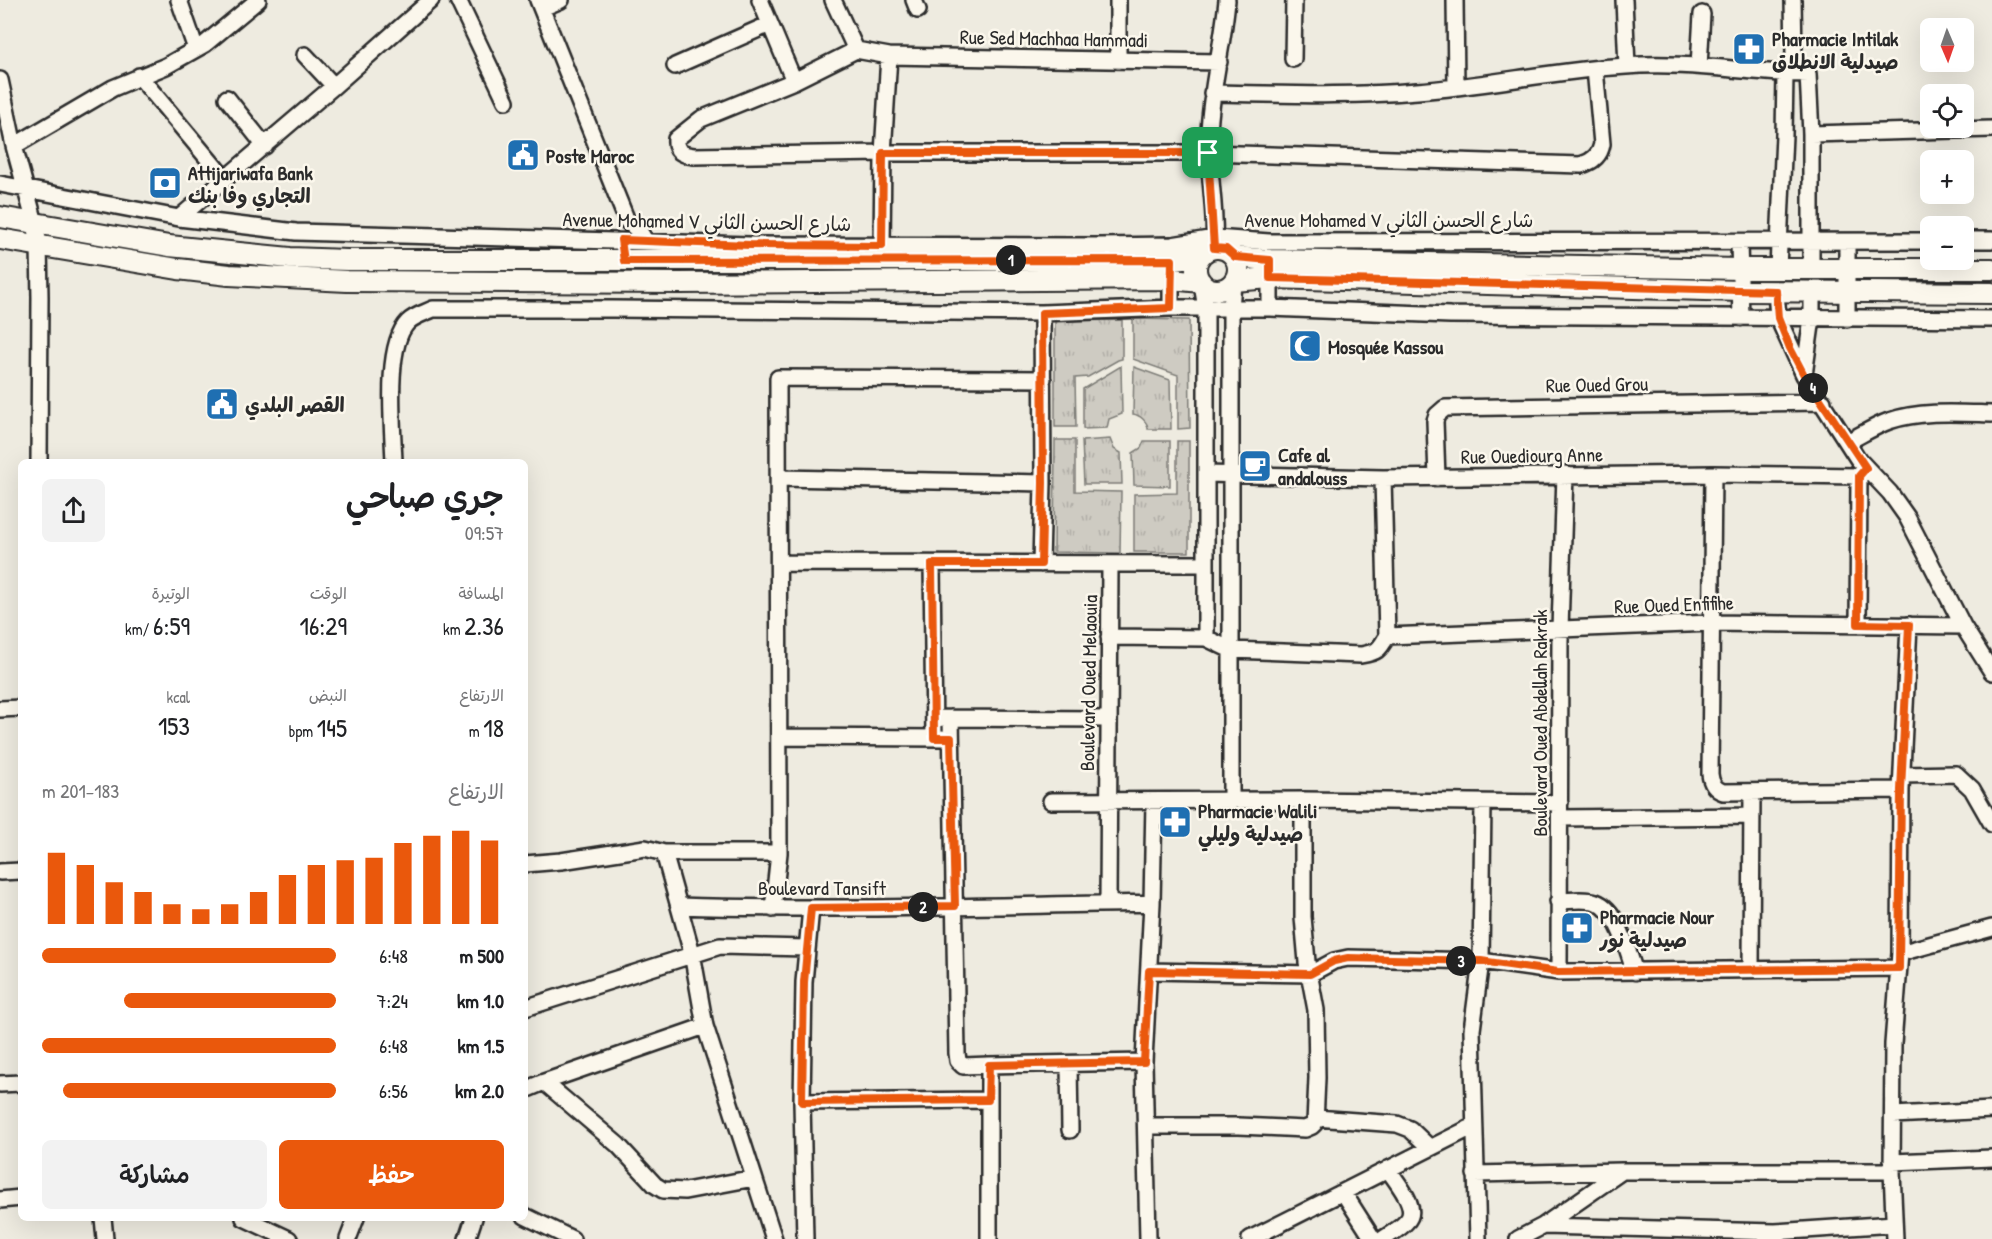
<!DOCTYPE html>
<html lang="ar">
<head>
<meta charset="utf-8">
<style>
  :root { --surface:#fff; --page:#f2f2f2; --text:#202124; --muted:#757577; --accent:#ea580c }
  body { margin:0; font-family:"Patrick Hand","Playpen Sans Arabic",sans-serif; background:var(--page); color:var(--text); direction:rtl; height:100vh; display:flex; flex-direction:column; font-size:22px; white-space:nowrap }
  * { box-sizing:border-box; margin:0 }
  p { font-size:20px; color:var(--muted) }
  .icon { flex:none; width:33px; height:33px; fill:none; stroke:currentColor; stroke-width:2; stroke-linecap:round; stroke-linejoin:round }
  .map { position:relative; flex:1; overflow:hidden; direction:ltr }
  .details { position:absolute; left:18px; top:459px; width:510px; height:762px; display:flex; flex-direction:column; background:var(--surface); border-radius:9px; box-shadow:0 6px 24px #0002; direction:rtl }
  .details>* { flex:none }
  .needle { width:39px; rotate:178deg }
  .buttons { position:absolute; left:1920px; top:18px; display:grid; gap:12px }
  .buttons a { display:grid; place-items:center; width:54px; height:54px; border-radius:9px; background:var(--surface); box-shadow:0 6px 24px #0002; font-size:30px }
  .pin { position:absolute; display:grid; place-items:center; width:51px; height:51px; color:#fff; margin:-26px; border-radius:12px; box-shadow:0 3px 9px #0006 }
  .km { position:absolute; width:30px; height:30px; margin:-15px; border-radius:50%; background:#222; color:#fff; font-size:16px; line-height:30px; text-align:center }
  .round { display:grid; place-items:center; flex:none; width:63px; height:63px; border-radius:9px; background:var(--page) }
  .headline { display:flex; align-items:center; justify-content:space-between; height:102px; padding:0 24px }
  h1 { font-size:33px; font-weight:600; line-height:45px }
  .metrics { display:grid; grid-template-columns:repeat(3,1fr); gap:9px; height:102px; padding:6px 24px }
  .metrics div { display:grid; align-content:center }
  .metrics b { font-size:26px; font-weight:600 }
  .metrics small { font-size:16px; font-weight:400 }
  .metrics p { font-size:16px }
  .chart { height:168px; padding:12px 24px }
  .chart p { display:flex; justify-content:space-between }
  .chart svg { width:100%; height:108px; margin-top:6px; stroke:var(--accent); stroke-width:6 }
  .button { display:flex; gap:12px; margin-top:auto; padding:12px 24px }
  .button a { flex:1; height:69px; border-radius:9px; background:var(--accent); color:#fff; font-size:24px; font-weight:600; line-height:69px; text-align:center }
  .button a+a { background:var(--page); color:var(--text) }
  ul { padding:0 24px; list-style:none; font-size:20px }
  li { display:grid; grid-template-columns:96px 72px 1fr; align-items:center; height:45px }
  li i { height:15px; border-radius:8px; background:var(--accent) }
  .map>svg:first-child { display:block }
  .park { fill:url(#park-tufts); stroke:#7c7b76; stroke-width:1.5 }
  .lines { fill:none; stroke-linecap:round; stroke-linejoin:round }
  .minor-casing { stroke:#2b2b2b; stroke-width:20 }
  .major-casing { stroke:#2b2b2b; stroke-width:24 }
  .minor { stroke:#fbf7ec; stroke-width:15 }
  .major { stroke:#fbf7ec; stroke-width:20 }
  .route-casing { stroke:#fff; stroke-width:12 }
  .route { stroke:#ea580c; stroke-width:8 }
  .labels { text-anchor:middle; dominant-baseline:central; stroke-width:5; stroke-linejoin:round; paint-order:stroke }
  .street-label { font-size:20px; fill:#2b2b2b; stroke:#fbf7ec }
  .poi-label { font-size:20px; font-weight:bold; fill:#2b2b2b; stroke:#fbf7ec; text-anchor:start }
</style>
</head>
<body>
<div class="map">
<svg width="1992" height="1239" viewBox="0 0 1992 1239">
  <defs>
    <pattern id="park-tufts" width="24" height="20" patternUnits="userSpaceOnUse" patternTransform="scale(1.5)"><rect width="24" height="20" fill="#cecbc2"/><path d="M3 7l-1-3M5 7V3M7 7l1-3M15 17l-1-3M17 17v-4M19 17l1-3" fill="none" stroke="#b1aea7"/></pattern>
  </defs>
  <rect width="100%" height="100%" fill="#eeebe0"/>
  <filter id="ink" filterUnits="userSpaceOnUse"><feTurbulence type="fractalNoise" baseFrequency=".0167" numOctaves="2"/><feDisplacementMap in="SourceGraphic" scale="12" xChannelSelector="R" yChannelSelector="G"/><feConvolveMatrix kernelMatrix="1 2 1 2 8 2 1 2 1" color-interpolation-filters="sRGB"/></filter>
  <g filter="url(#ink)">
    <path class="park" d="M 1133,319 L 1189,320 L 1190,428 L 1178,429 L 1178,375 L 1133,359 Z
      M 1122,320 L 1122,359 L 1118,360 L 1088,377 L 1075,378 L 1076,427 L 1055,427 L 1055,321 Z
      M 1121,366 L 1122,414 L 1109,419 L 1107,428 L 1083,429 L 1083,389 Z
      M 1134,367 L 1170,380 L 1171,429 L 1148,429 C 1148,422 1140,415 1133,414 Z
      M 1110,439 L 1114,449 L 1121,453 L 1122,484 L 1084,484 L 1082,441 Z
      M 1055,440 L 1075,440 L 1075,491 L 1121,492 L 1120,553 L 1054,552 Z
      M 1144,441 L 1170,441 L 1170,486 L 1134,485 L 1133,453 L 1141,448 Z
      M 1177,441 L 1189,441 L 1189,552 L 1134,552 L 1134,494 L 1177,493 Z"/>
    <g class="lines">
      <defs>
        <path id="minor" d="M 179,0 L 196,49
          M 458,0 L 506,101
          M 538,0 L 627,221 L 640,232 L 649,247
          M 760,0 L 794,81
          M 833,0 L 856,50
          M 914,0 L 918,10
          M 1455,0 L 1456,87
          M 1624,0 L 1627,66
          M 542,8 L 561,0
          M 305,55 L 334,86
          M 1293,59 L 1294,0
          M 1118,61 L 1118,0
          M 1219,62 L 889,56 L 856,50 L 794,81 L 701,119 L 676,139 C 675,152 683,155 694,156 L 883,153 L 1208,153 L 1581,165 C 1592,162 1600,156 1602,144 L 1595,69
          M 675,66 L 770,24
          M 1699,66 L 1702,14
          M 1803,67 L 1808,74 L 1811,134 L 1811,268
          M 139,76 L 225,179
          M 0,80 L 14,146 L 35,223 L 39,245 L 40,297 L 39,462
          M 1212,93 C 1280,94 1349,97 1417,91 C 1487,86 1556,70 1626,66 C 1687,61 1747,73 1808,74
          M 227,98 L 265,146
          M 1811,134 L 1992,129
          M 14,146 L 113,88 L 166,66 L 205,44 L 258,0
          M 0,184 L 179,218 L 296,232 L 750,245 L 1100,246 L 1172,245 L 1215,238 L 1269,242 L 1930,241
          M 179,218 L 334,86 L 431,0
          M 1964,240 L 1992,240
          M 1739,242 L 1741,318
          M 882,246 L 883,153 L 889,56
          M 1214,248 C 1217,209 1207,171 1209,132 C 1211,88 1223,45 1227,0
          M 1778,268 L 1784,135 L 1785,74 L 1794,55 L 1793,0
          M 1202,284 L 1206,309 L 1206,638
          M 1776,291 L 1778,318 L 1804,375 L 1858,459 L 1890,493 L 1907,517 L 1963,626 L 1992,672
          M 1171,308 L 1171,269
          M 1270,308 L 1270,269
          M 1847,319 L 1847,242
          M 1804,375 L 1812,318 L 1812,292
          M 1847,442 C 1861,435 1875,426 1889,421 C 1921,410 1959,413 1992,414
          M 394,462 C 393,428 384,346 408,322 C 415,315 425,313 433,309 L 613,309 L 1042,313 L 1171,308 L 1270,308 L 1450,315 L 1992,319
          M 1206,474 L 1383,478 L 1713,474 L 1859,476
          M 1713,474 L 1710,774 C 1711,783 1714,789 1723,792 L 1901,790
          M 780,478 L 1043,483
          M 1437,478 L 1435,421 L 1437,415 L 1445,408 L 1823,402
          M 779,563 L 1206,564
          M 932,564 L 934,738
          M 1041,564 L 1043,483 L 1042,313
          M 1858,624 L 1859,476 L 1864,470
          M 1387,636 L 1712,623 L 1963,626
          M 1109,637 L 1206,638 L 1231,650 L 1361,655 C 1377,652 1379,651 1387,636 L 1383,478
          M 0,709 L 21,708
          M 934,718 L 1108,719
          M 951,718 L 957,1053 L 958,1061 L 963,1066 L 989,1065
          M 779,737 L 942,738
          M 1902,775 L 1956,774 L 1972,789 L 1992,824
          M 1051,801 L 1303,800 L 1560,803
          M 1231,801 L 1231,309 L 1233,283
          M 1560,818 L 1752,816
          M 664,853 L 692,953 L 705,1026 L 774,1239
          M 525,864 L 561,861 L 645,848 L 664,853 L 779,853
          M 0,872 L 21,871
          M 1558,901 C 1570,901 1585,898 1596,902 C 1618,910 1628,952 1635,972
          M 1108,904 L 1110,565
          M 679,906 C 837,911 995,906 1152,903
          M 773,909 L 779,853 L 778,378 L 1043,379
          M 1900,953 L 1992,928
          M 1751,969 L 1752,792
          M 1149,971 L 1310,974 L 1334,961 L 1348,958 L 1481,961 L 1559,972 L 1899,968
          M 1559,972 L 1560,629 L 1565,474
          M 525,1008 L 720,946 L 806,948
          M 1069,1064 L 1070,1130
          M 544,1082 L 618,1145 L 655,1185 L 663,1190 L 685,1191 L 754,1178
          M 0,1084 L 21,1083
          M 525,1090 L 544,1082 L 705,1026
          M 802,1102 L 988,1100
          M 1893,1115 L 1992,1110
          M 1316,1118 L 1397,1124 L 1410,1129 L 1430,1148
          M 1146,1126 L 1239,1126 L 1305,1129 L 1312,1126 L 1315,1123 L 1317,1078 L 1316,1010 L 1307,962 L 1303,917 L 1303,800
          M 1892,1162 L 1992,1158
          M 1475,1174 L 1622,1171 L 1892,1171
          M 1343,1192 L 1373,1239
          M 0,1200 L 21,1198
          M 525,1216 L 572,1239
          M 103,1218 L 105,1239
          M 244,1218 L 289,1239
          M 1543,1226 L 1775,1232 L 1894,1224
          M 348,1239 L 356,1218
          M 467,1239 L 474,1218
          M 805,1239 L 802,1102 L 804,982 L 811,908
          M 989,1239 L 989,1065 L 1144,1062
          M 1148,1239 L 1144,1062 L 1152,903 L 1154,801
          M 1250,1239 L 1474,1126
          M 1383,1239 C 1390,1234 1400,1229 1406,1222 C 1421,1209 1396,1182 1388,1169
          M 1478,1239 L 1472,1030 L 1481,961 L 1483,803
          M 1518,1239 L 1543,1226 L 1622,1171
          M 1895,1239 L 1892,1171 L 1893,1044 L 1900,953 L 1901,790 L 1909,625"/>
        <path id="major" d="M 0,217 L 169,246 L 290,258 L 347,260 L 1172,260 L 1200,255
          M 0,239 L 178,269 L 229,275 L 347,281 L 680,283 L 1171,279 L 1201,282
          M1196 269a21 21 0 1 1 42 0a21 21 0 1 1-42 0Z
          M 1235,257 L 1270,260 L 1740,269 L 1992,269
          M 1234,281 L 1270,278 L 1741,291 L 1992,293"/>
      </defs>
      <use href="#minor" class="minor-casing"/>
      <use href="#major" class="major-casing"/>
      <use href="#minor" class="minor"/>
      <use href="#major" class="major"/>
    </g>
  </g>
  <g class="lines" filter="url(#ink)">
    <defs>
      <path id="route" d="M 883,153 L 1208,153 L 1214,248 L 1226,249 L 1235,257 L 1270,260 L 1270,278 L 1776,291 L 1778,318 L 1790,348 L 1804,375 L 1866,468 L 1859,476 L 1858,624 L 1909,625 L 1901,790 L 1899,968 L 1558,972 L 1481,961 L 1348,958 L 1334,961 L 1310,974 L 1149,971 L 1144,1062 L 989,1065 L 988,1100 L 802,1102 L 804,982 L 811,908 L 955,906 L 951,738 L 934,738 L 932,564 L 1041,564 L 1043,483 L 1042,313 L 1171,308 L 1172,260 L 624,261 L 621,240 L 750,245 L 882,246 Z"/>
    </defs>
    <use href="#route" class="route-casing"/>
    <use href="#route" class="route"/>
  </g>
  <defs>
    <symbol id="pharmacy-square" viewBox="-11 -11 22 22"><rect x="-9" y="-9" width="18" height="18" rx="4" fill="#1f6fb2" stroke="#fbf7ec"/><path d="M-2-6h4v4h4v4h-4v4h-4v-4h-4v-4h4Z" fill="#fff"/></symbol>
    <symbol id="civic-square" viewBox="-11 -11 22 22"><rect x="-9" y="-9" width="18" height="18" rx="4" fill="#1f6fb2" stroke="#fbf7ec"/><path d="M-.6-6.5H3V-4.5H.6V-3L4-1V1h2V6H-6V1h2V-1L-.6-3ZM-1.2 2.5V6h2.4V2.5Z" fill="#fff"/></symbol>
    <symbol id="bank-square" viewBox="-11 -11 22 22"><rect x="-9" y="-9" width="18" height="18" rx="4" fill="#1f6fb2" stroke="#fbf7ec"/><path d="M-6-4H6V4H-6ZM0-2.3a2.3 2.3 0 1 0 0 4.6a2.3 2.3 0 1 0 0-4.6Z" fill="#fff"/></symbol>
    <symbol id="mosque-square" viewBox="-11 -11 22 22"><rect x="-9" y="-9" width="18" height="18" rx="4" fill="#1f6fb2" stroke="#fbf7ec"/><path d="M3.5-4.9A6 6 0 1 0 3.5 4.9A5 5 0 1 1 3.5-4.9Z" fill="#fff"/></symbol>
    <symbol id="cafe-square" viewBox="-11 -11 22 22"><rect x="-9" y="-9" width="18" height="18" rx="4" fill="#1f6fb2" stroke="#fbf7ec"/><path d="M-5.5-4.5H6V0H3Q3 3.5 0 3.5H-2.5Q-5.5 3.5-5.5 0ZM3-3.2v2h1.7v-2ZM-6 4.5H4V6H-6Z" fill="#fff"/></symbol>
  </defs>
  <g fill-rule="evenodd">
    <use href="#pharmacy-square" x="1730" y="30" width="38" height="38"/>
    <use href="#civic-square" x="504" y="136" width="38" height="38"/>
    <use href="#bank-square" x="146" y="164" width="38" height="38"/>
    <use href="#mosque-square" x="1286" y="327" width="38" height="38"/>
    <use href="#civic-square" x="203" y="385" width="38" height="38"/>
    <use href="#cafe-square" x="1236" y="447" width="38" height="38"/>
    <use href="#pharmacy-square" x="1156" y="803" width="38" height="38"/>
    <use href="#pharmacy-square" x="1558" y="909" width="38" height="38"/>
  </g>
  <g class="labels">
    <g class="street-label">
      <text transform="translate(1054 38) rotate(1)">Rue Sed Machhaa Hammadi</text>
      <text x="1389" y="219">Avenue Mohamed V شارع الحسن الثاني</text>
      <text transform="translate(707 221) rotate(1)">Avenue Mohamed V شارع الحسن الثاني</text>
      <text transform="translate(1597 384) rotate(-1)">Rue Oued Grou</text>
      <text transform="translate(1532 455) rotate(-1)">Rue Ouediourg Anne</text>
      <text transform="translate(1674 604) rotate(-2)">Rue Oued Enfifihe</text>
      <text transform="translate(1088 683) rotate(-89)">Boulevard Oued Melaouia</text>
      <text transform="translate(1539 723) rotate(-90)">Boulevard Oued Abdellah Rakrak</text>
      <text x="822" y="887">Boulevard Tansift</text>
    </g>
    <g class="poi-label">
      <text x="1772" y="38">Pharmacie Intilak<tspan x="1772" dy="23">صيدلية الانطلاق</tspan></text>
      <text x="546" y="155">Poste Maroc</text>
      <text x="188" y="172">Attijariwafa Bank<tspan x="188" dy="23">التجاري وفا بنك</tspan></text>
      <text x="1328" y="346">Mosquée Kassou</text>
      <text x="245" y="404">القصر البلدي</text>
      <text x="1278" y="454">Cafe al<tspan x="1278" dy="23">andalouss</tspan></text>
      <text x="1198" y="810">Pharmacie Walili<tspan x="1198" dy="23">صيدلية وليلي</tspan></text>
      <text x="1600" y="916">Pharmacie Nour<tspan x="1600" dy="23">صيدلية نور</tspan></text>
    </g>
  </g>
</svg>
<div class="buttons">
<a><svg class="needle" viewBox="-14 -14 28 28"><path d="M0-13l5 13h-10z" fill="#e53935"/><path d="M0 13l5-13h-10z" fill="#757577"/></svg></a>
<a><svg class="icon" aria-label="locate" viewBox="0 0 24 24"><circle cx="12" cy="12" r="6"/><path d="M12 2v4M12 18v4M2 12h4M18 12h4"/></svg></a>
<a>+</a>
<a>−</a>
</div>
<div class="pin" style="left:1208px;top:153px;background:#1e9e55"><svg class="icon" aria-label="arrive" viewBox="0 0 24 24"><path d="M6 21V4h12l-3 4 3 4H6"/></svg></div>
<b class="km" style="left:1011px;top:260px">1</b>
<b class="km" style="left:923px;top:907px">2</b>
<b class="km" style="left:1461px;top:961px">3</b>
<b class="km" style="left:1813px;top:388px">4</b>
<section class="details">
<div class="headline"><div><h1>جري صباحي</h1><p>09:57</p></div><a class="round"><svg class="icon" aria-label="share" viewBox="0 0 24 24"><path d="M12 15V3M7 8l5-5 5 5M5 13v7h14v-7"/></svg></a></div>
<div class="metrics">
<div><p>المسافة</p><b>2.36<small> km</small></b></div>
<div><p>الوقت</p><b>16:29</b></div>
<div><p>الوتيرة</p><b>6:59<small> /km</small></b></div>
</div>
<div class="metrics">
<div><p>الارتفاع</p><b>18<small> m</small></b></div>
<div><p>النبض</p><b>145<small> bpm</small></b></div>
<div><p>kcal</p><b>153</b></div>
</div>
<div class="chart"><p><span>الارتفاع</span>183–201 m</p>
<svg viewBox="0 0 160 44" preserveAspectRatio="none"><path d="M5 44V15M15 44V20M25 44V27M35 44V31M45 44V36M55 44V38M65 44V36M75 44V31M85 44V24M95 44V20M105 44V18M115 44V17M125 44V11M135 44V8M145 44V6M155 44V10"/></svg>
</div>
<ul>
<li><b>500 m</b>6:48<i style="width:100%"></i></li>
<li><b>1.0 km</b>7:24<i style="width:72%"></i></li>
<li><b>1.5 km</b>6:48<i style="width:100%"></i></li>
<li><b>2.0 km</b>6:56<i style="width:93%"></i></li>
</ul>
<div class="button"><a>حفظ</a><a>مشاركة</a></div>
</section>
</div>
</body>
</html>
